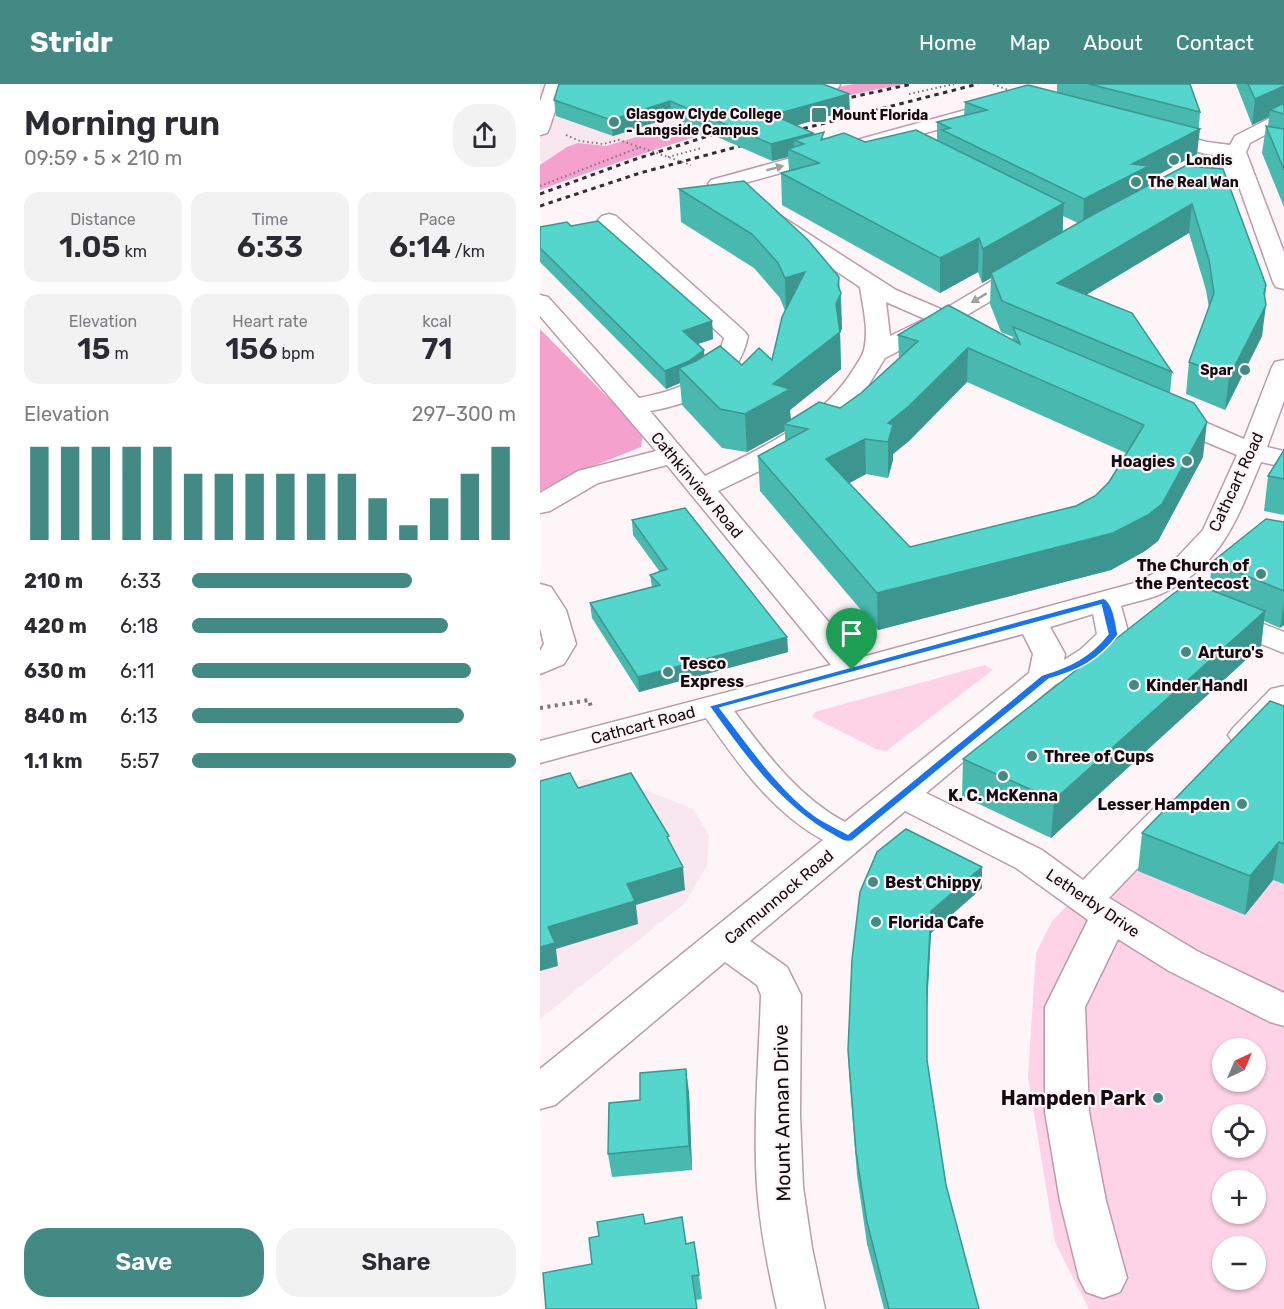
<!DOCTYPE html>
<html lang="en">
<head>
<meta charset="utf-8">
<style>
  :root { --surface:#fff; --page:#f2f2f3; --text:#2b2b33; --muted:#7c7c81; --accent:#438a84 }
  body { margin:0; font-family:Rubik,sans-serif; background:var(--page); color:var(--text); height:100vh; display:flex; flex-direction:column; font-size:22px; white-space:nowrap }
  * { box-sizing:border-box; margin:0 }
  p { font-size:20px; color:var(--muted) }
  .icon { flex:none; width:33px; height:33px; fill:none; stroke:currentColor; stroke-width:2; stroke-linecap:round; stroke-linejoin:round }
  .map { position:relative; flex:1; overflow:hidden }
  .side { display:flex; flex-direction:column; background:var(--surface); width:540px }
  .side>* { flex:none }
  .needle { width:39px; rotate:44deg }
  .fabs { position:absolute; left:672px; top:954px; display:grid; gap:12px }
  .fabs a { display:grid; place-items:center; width:54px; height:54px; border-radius:50%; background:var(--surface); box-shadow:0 2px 4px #0004; font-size:30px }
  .pin { position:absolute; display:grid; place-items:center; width:51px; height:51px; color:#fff; margin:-62px -26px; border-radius:50% 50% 50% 0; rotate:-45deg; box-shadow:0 0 6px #0007 }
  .pin .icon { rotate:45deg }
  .round { display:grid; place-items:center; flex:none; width:63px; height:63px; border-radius:24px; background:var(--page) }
  .head { display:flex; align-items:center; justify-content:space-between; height:102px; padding:0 24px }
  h1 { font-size:33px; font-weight:600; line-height:45px }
  .stats { display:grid; grid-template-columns:repeat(3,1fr); gap:9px; height:102px; padding:6px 24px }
  .stats div { display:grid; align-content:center; border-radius:15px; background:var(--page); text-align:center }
  .stats b { font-size:30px; font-weight:600 }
  .stats small { font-size:16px; font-weight:400 }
  .stats p { font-size:16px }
  .chart { height:168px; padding:12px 24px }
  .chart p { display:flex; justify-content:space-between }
  .chart svg { width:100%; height:108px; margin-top:6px; stroke:var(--accent); stroke-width:6 }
  .button { display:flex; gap:12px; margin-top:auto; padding:12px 24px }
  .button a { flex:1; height:69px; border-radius:24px; background:var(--accent); color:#fff; font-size:24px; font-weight:600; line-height:69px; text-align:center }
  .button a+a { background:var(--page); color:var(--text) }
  ul { padding:0 24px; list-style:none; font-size:20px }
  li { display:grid; grid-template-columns:96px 72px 1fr; align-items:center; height:45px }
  li i { height:15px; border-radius:8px; background:var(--accent) }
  header { display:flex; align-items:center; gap:36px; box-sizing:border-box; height:84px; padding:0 30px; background:var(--accent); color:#fff }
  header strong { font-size:28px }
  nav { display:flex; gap:33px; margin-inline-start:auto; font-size:21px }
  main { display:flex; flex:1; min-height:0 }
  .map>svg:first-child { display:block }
  .built { fill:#f9e7ef }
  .green { fill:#fed2e7; fill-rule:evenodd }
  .forest { fill:#f5a1cd }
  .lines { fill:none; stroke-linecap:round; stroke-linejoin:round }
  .minor-casing { stroke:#be9aab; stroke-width:3 }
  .path-far1 { stroke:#7e7479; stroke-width:2; stroke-dasharray:1.5 3; stroke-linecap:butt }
  .path { stroke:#7e7479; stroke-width:4; stroke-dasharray:3 4.5; stroke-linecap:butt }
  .minor { fill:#fff; fill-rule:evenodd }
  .rail { stroke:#382c32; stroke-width:3; stroke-dasharray:4.5 4.5; stroke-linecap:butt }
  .path-bridge { stroke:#7e7479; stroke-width:2; stroke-dasharray:1.5 3; stroke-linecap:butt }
  .wall { fill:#49b8af; fill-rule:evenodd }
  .shaded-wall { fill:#3c968f }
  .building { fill:#55d6cc; stroke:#3c968f; stroke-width:1.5; fill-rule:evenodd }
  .oneway { fill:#a29d9f }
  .route { fill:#1a73e8; stroke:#fff; stroke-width:1.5; fill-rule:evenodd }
  .poi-dot { fill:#438a84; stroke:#fdf5f8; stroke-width:2 }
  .labels { text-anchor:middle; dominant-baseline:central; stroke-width:4.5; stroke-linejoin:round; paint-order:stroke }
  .far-poi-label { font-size:14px; font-weight:bold; fill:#160a10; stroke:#fdf5f8; text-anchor:start }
  .poi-label { font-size:16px; font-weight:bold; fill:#160a10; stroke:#fdf5f8; text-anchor:start }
  .street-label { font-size:16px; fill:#160a10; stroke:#fdf5f8 }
  .near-poi-label { font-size:20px; font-weight:bold; fill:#160a10; stroke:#fdf5f8; text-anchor:end }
  .near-street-label { font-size:20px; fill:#160a10; stroke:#fdf5f8 }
</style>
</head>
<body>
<header>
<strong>Stridr</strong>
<nav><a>Home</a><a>Map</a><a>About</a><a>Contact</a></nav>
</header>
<main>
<section class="side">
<div class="head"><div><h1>Morning run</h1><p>09:59 · 5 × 210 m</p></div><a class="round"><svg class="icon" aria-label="share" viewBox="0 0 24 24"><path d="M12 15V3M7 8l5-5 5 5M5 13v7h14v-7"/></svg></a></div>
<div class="stats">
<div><p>Distance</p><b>1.05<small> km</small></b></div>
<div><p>Time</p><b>6:33</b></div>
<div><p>Pace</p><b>6:14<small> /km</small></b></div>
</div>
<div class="stats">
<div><p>Elevation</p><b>15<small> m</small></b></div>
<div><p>Heart rate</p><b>156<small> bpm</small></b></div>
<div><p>kcal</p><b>71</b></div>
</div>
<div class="chart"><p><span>Elevation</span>297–300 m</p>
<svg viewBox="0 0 160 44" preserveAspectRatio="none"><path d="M5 44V6M15 44V6M25 44V6M35 44V6M45 44V6M55 44V17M65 44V17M75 44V17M85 44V17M95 44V17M105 44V17M115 44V27M125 44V38M135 44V27M145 44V17M155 44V6"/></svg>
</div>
<ul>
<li><b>210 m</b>6:33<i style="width:68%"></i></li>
<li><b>420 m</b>6:18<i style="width:79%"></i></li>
<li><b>630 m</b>6:11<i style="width:86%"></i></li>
<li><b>840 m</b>6:13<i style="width:84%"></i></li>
<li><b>1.1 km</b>5:57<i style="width:100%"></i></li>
</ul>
<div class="button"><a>Save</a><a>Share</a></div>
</section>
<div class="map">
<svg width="744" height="1225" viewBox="0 0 744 1225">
  <rect width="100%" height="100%" fill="#fdf5f8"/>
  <path class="built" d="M 0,0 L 163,0 L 216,18 L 0,81 Z
    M 45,695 L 102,705 L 153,725 L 169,751 L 167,782 L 145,819 L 0,935 L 0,706 Z"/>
  <path class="green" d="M 445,581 L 453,586 L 346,667 L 336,665 L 272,633 L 275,628 Z
    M 744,629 L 744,1225 L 549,1225 L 515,1158 L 488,993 L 496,869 L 512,837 L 573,775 L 598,787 ZM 682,964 L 716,964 L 716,998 L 682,998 ZM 682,1030 L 716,1030 L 716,1064 L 682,1064 ZM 682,1096 L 716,1096 L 716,1130 L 682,1130 ZM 682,1162 L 716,1162 L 716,1196 L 682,1196 Z"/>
  <path class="forest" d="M 314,0 L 365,0 C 238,23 121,62 0,106 L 0,81 L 27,63 L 38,59 L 66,62 L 215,18 Z
    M 0,245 L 103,349 L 101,363 L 28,392 L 0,407 Z"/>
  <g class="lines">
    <defs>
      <path id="minor" d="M 6,0 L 24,0 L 9,45 L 7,49 L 0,51 L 0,18 Z
        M 279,0 L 299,0 L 300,1 L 297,5 C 290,7 284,6 279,0 Z
        M 440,22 L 447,24 L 449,28 L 447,32 L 194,102 L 356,206 L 403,226 L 480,180 L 488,178 L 496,180 L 499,185 L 496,190 L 422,234 L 429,240 L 425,245 L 417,247 L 405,243 L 345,274 L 323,310 L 290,343 L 238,378 L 178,407 L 319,574 L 598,498 L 631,480 L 663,446 L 697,371 L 614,336 L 610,330 L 614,324 L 623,322 L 632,324 L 704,355 L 732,283 L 735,278 L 744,276 L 744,317 L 727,363 L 744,367 L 744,383 L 721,378 C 697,435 682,482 621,510 C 609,515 594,518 581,522 L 589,551 L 562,580 L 546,590 L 516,600 L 386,709 L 502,766 L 543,796 L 619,719 L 632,716 L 645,719 L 650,727 L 645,735 L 569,814 L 657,867 L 744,909 L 744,942 L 730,938 L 629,887 L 578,855 L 545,923 L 549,1028 L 566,1117 L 587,1194 L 580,1208 L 563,1214 L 546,1208 L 539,1194 L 520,1117 L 505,1028 L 505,923 L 548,836 L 476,784 L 365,727 L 210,857 L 247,883 L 261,911 L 260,1031 L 263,1103 L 272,1164 L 285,1225 L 237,1225 C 228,1185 220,1144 217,1103 C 213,1039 219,975 221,911 L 217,901 L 185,878 L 15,1021 L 0,1025 L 0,985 L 283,756 C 232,728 199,681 166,634 L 0,679 L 0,657 L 291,581 L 127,381 L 58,399 L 10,427 L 0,429 L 0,409 L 38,387 L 116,367 L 0,232 L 0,211 L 8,213 L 99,314 C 136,307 174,295 184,254 L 62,140 L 58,136 L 62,132 L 69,130 L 76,132 L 204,247 L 208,252 C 198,301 155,319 110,327 L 165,392 C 218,366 281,338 313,286 C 317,280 322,273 324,266 C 329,245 323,224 320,203 L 171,104 L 168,100 L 171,96 ZM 346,218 L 385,235 L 350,252 ZM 553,530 L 557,550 L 540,566 L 524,576 L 525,570 L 510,543 ZM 483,550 L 493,570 L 489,589 L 305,738 C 258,713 226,669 194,627 Z
        M 744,27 L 744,41 L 710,59 L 706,68 L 744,168 L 744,205 L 736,203 L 733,198 L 696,94 L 662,97 L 648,104 L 634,104 L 631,100 C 644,82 672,84 692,83 L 688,73 L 666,70 L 607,54 L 605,50 L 607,46 L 614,44 L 667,58 L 690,61 L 695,52 Z
        M 0,500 L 11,503 L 26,526 L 36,560 L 24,580 L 0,590 L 0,567 L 4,560 L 0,544 Z
        M 682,524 L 744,548 L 744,569 L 671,540 L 666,533 L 671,526 Z
        M 744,602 L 744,630 C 727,648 719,665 693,658 L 688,651 L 693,644 L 731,605 Z"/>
    </defs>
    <use href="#minor" class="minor-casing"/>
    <path class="path-far1" d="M 453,0 L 468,6 L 468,10
      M 369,10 L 414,0
      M 26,51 L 40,57 L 63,60 L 79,56 L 108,66
      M 128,73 L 162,64
      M 0,102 L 98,64"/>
    <path class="path" d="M 0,624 L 49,616 L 51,623"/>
    <use href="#minor" class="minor"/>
    <path class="rail" d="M 294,17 L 372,0
      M 246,49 L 438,0
      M 0,110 L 93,76 L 187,46
      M 0,122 L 100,89 L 215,58"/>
    <path class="path-bridge" d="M 108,66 L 151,81"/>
  </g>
  <path class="wall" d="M 19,0 L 310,26 L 256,41 L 273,51 L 285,55 L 325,58 L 397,57 L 397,38 L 424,32 L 425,18 L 517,8 L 517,0 L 650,0 L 660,28 L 657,70 L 608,96 L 608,102 L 645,82 L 726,201 L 722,252 L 685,326 L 646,310 L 649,278 L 669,224 L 666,206 L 649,149 L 546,211 L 632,288 L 630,309 L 663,373 L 618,457 L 605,467 L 571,486 L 338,546 L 220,407 L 218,372 L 245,357 L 245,347 L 207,368 L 182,364 L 142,321 L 140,299 L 126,305 L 0,178 L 0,143 L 31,142 L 172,237 L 173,255 L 158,260 L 164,272 L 202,281 L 232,276 L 245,227 L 240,214 L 214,184 L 141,138 L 139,105 L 204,97 L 301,209 L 302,244 L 300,249 L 301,285 L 250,326 L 251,336 L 300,324 L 321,309 L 359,275 L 358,251 L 472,256 L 473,253 L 461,248 L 450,220 L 451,194 L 442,199 L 438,188 L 400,209 L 242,121 L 241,89 L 249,86 L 248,73 L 232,77 L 132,33 L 73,52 L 16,32 L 14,16 ZM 523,132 L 538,139 L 523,148 ZM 427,298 L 586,369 L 569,398 L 555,412 L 536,422 L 370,463 L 309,399 L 326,390 L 348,394 L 353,376 L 353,370 L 369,357 Z
    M 696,0 L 744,0 L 744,123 L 722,69 L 726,42 L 728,42 L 729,33 L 712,41 Z
    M 744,366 L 744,431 L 724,427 L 728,392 Z
    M 92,436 L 247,553 L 248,568 L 99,608 L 52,534 L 50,519 L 112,503 L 110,491 L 120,488 L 93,451 Z
    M 744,438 L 744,541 L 740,544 L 724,537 L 721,562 L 511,754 L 422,712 L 423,675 L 669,505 L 672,478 Z
    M 744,622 L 744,800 L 733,796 L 705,831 L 598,787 L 602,749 Z
    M 442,804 L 391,849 L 387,919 L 387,976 L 406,1101 L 439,1225 L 344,1225 L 327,1160 L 317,1091 L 309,989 L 308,966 L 312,875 Z
    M 149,1008 L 152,1086 L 72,1093 L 68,1070 L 100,1016 Z
    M 59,1152 L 146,1160 L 159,1191 L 162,1215 L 155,1216 L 52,1180 Z"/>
  <path class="shaded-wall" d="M 744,2 L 744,26 L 730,26 L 729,33 L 712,41 L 715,15 Z
    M 309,10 L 310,26 L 234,48 L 233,31 Z
    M 130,17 L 132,33 L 73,52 L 71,36 Z
    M 660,45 L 657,70 L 608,96 L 607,107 L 543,141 L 544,115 L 592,80 Z
    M 273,49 L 274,66 L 254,56 L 255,68 L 248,65 L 248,73 L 232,77 L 231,60 Z
    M 524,119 L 522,152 L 451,189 L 451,194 L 442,199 L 443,165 Z
    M 652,120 L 649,149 L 516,229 L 517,199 Z
    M 439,154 L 438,188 L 400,209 L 400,174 Z
    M 265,188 L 246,230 L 245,194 Z
    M 299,193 L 302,244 L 300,249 L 301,285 L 250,326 L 251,342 L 244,340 L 245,347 L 207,368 L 205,330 L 233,300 L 296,220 Z
    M 726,201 L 723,227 L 726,221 L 722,252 L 685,326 L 689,293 L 724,209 Z
    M 172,237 L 173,255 L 145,264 L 143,247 Z
    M 428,264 L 427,298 L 369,357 L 353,370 L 353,376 L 348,394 L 348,339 Z
    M 164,266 L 165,283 L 139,284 L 140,299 L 126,305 L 125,287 Z
    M 667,338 L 663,373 L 618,457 L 605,467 L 571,486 L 338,546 L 337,509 L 573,449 Z
    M 325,355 L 326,390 L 288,411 L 286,375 Z
    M 744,518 L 744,541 L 740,544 Z
    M 725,527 L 721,562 L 511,754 L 514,716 Z
    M 247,553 L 248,568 L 99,608 L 98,593 Z
    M 739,758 L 733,796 L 705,831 L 710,792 Z
    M 143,783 L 145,806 L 96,821 L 98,840 L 16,865 L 18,882 L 0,887 L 0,863 L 8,843 L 87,800 Z
    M 442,783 L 442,804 L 391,849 L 387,924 L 387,902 L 391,827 Z
    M 146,985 L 149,1008 L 152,1086 L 149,1062 Z"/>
  <path class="building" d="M 19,0 L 283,0 L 309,10 L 233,31 L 273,49 L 231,60 L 130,17 L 71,36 L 14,16 Z
    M 549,0 L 650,0 L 660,28 Z
    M 708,0 L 744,0 L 744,2 L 715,15 Z
    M 488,1 L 660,45 L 592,80 L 609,82 L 544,115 L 402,46 L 410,44 L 397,38 L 447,26 L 425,18 Z
    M 744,19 L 744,30 L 730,26 Z
    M 726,42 L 744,45 L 744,86 Z
    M 376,46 L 524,119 L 443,165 L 439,154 L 400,174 L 241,89 L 279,79 L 248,65 L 264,60 L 254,56 L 284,48 L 281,56 L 304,49 L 325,58 Z
    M 645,82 L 683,85 L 726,201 L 724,209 L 726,221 L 689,293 L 649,278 L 674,209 L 669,176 L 652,120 L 517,199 L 592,229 L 632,288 L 462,217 L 451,189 L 554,130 Z
    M 204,97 L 268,156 L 299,193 L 298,202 L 301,209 L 296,220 L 300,248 L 233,300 L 250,305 L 205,330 L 180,325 L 139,284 L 156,277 L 180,262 L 202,281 L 219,264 L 232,276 L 242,233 L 265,188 L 245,194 L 238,179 L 212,150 L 139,105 Z
    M 58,137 L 172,237 L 143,247 L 164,266 L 149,277 L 125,287 L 0,164 L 0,143 L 27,138 L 31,142 Z
    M 408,221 L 480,260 L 473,243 L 654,319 L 667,338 L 622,420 L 608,431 L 573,449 L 337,509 L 218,372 L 268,345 L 244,340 L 279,318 L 300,324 L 321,309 L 378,257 L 358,251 ZM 428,264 L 604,341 L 569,398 L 555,412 L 536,422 L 370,463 L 286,375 L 325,355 L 348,358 L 353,341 L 348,339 L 369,322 Z
    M 744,366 L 744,395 L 728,392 Z
    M 145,424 L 247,553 L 98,593 L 50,519 L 120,501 L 110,491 L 127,485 L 92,436 Z
    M 726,435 L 744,438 L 744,507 L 672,478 Z
    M 650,498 L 725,527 L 514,716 L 423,675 L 633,510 Z
    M 730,617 L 744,622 L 744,760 L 739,758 L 710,792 L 602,749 Z
    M 30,689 L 38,704 L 91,689 L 129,752 L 127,753 L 143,783 L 87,800 L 95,817 L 8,843 L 15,859 L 0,863 L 0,697 Z
    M 366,745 L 442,783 L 391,827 L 387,902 L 387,976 L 406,1101 L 439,1225 L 349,1225 L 327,1138 L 316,1068 L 308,966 L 312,875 L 320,808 L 337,768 Z
    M 146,985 L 149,1062 L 68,1070 L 69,1019 L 100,1016 L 100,989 Z
    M 103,1130 L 105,1140 L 142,1133 L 146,1160 L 154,1158 L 159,1191 L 152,1192 L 157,1225 L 6,1225 L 3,1189 L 52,1180 L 49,1154 L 59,1152 L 57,1138 Z"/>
  <defs><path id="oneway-solid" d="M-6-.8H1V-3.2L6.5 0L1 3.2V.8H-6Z" transform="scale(1.5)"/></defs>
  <g class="oneway">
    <use href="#oneway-solid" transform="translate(235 84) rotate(-15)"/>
    <use href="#oneway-solid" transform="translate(439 214) rotate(149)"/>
  </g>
  <path class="route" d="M 564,514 C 574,520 576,540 578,551 C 559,576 538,587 509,595 L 312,757 C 304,759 298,754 291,750 C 240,721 203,670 169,622 ZM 561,521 L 568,550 C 550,573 529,583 502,591 L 308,750 C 297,744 285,739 275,732 C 239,706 207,659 180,624 Z"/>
  <g class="poi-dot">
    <rect x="271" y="23" width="16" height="16" rx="3"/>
    <circle cx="74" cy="38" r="6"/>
    <circle cx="634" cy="76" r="6"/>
    <circle cx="596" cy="98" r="6"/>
    <circle cx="705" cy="286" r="6"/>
    <circle cx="647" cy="377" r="6"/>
    <circle cx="721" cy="490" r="6"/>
    <circle cx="646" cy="568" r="6"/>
    <circle cx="128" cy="588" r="6"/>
    <circle cx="594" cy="601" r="6"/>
    <circle cx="492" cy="672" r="6"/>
    <circle cx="463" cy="692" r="6"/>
    <circle cx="702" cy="720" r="6"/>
    <circle cx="333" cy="798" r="6"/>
    <circle cx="336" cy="838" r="6"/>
    <circle cx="618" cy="1014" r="6"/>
  </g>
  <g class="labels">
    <g class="far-poi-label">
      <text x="86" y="30">Glasgow Clyde College<tspan x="86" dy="16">- Langside Campus</tspan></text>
      <text x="292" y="31">Mount Florida</text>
      <text x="646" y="76">Londis</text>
      <text x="608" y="98">The Real Wan</text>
      <text x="693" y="286" text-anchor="end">Spar</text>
    </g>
    <g class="poi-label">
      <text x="635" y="377" text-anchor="end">Hoagies</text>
      <text x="709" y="481" text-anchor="end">The Church of<tspan x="709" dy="18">the Pentecost</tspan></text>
      <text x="658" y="568">Arturo's</text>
      <text x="140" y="579">Tesco<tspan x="140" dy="18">Express</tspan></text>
      <text x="606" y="601">Kinder Handl</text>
      <text x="504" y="672">Three of Cups</text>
      <text x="463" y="711" text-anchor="middle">K. C. McKenna</text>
      <text x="690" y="720" text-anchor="end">Lesser Hampden</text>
      <text x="345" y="798">Best Chippy</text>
      <text x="348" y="838">Florida Cafe</text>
    </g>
    <g class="street-label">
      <text transform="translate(696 398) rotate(-65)">Cathcart Road</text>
      <text transform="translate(157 401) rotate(50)">Cathkinview Road</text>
      <text transform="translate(103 641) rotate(-15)">Cathcart Road</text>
      <text transform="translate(239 813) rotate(-40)">Carmunnock Road</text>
      <text transform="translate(553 819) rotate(34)">Letherby Drive</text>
    </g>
    <g class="near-poi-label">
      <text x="606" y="1014">Hampden Park</text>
    </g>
    <g class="near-street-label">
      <text transform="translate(242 1029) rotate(-91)">Mount Annan Drive</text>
    </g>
  </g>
</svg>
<div class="fabs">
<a><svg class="needle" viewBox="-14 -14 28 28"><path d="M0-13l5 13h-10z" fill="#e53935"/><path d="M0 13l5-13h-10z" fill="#7c7c81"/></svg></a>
<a><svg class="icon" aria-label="locate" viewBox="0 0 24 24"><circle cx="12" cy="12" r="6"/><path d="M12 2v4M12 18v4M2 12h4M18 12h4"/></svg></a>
<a>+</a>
<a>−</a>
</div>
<div class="pin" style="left:312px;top:586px;background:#1e9e55"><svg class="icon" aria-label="arrive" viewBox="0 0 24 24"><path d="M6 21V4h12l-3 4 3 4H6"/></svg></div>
</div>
</main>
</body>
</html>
